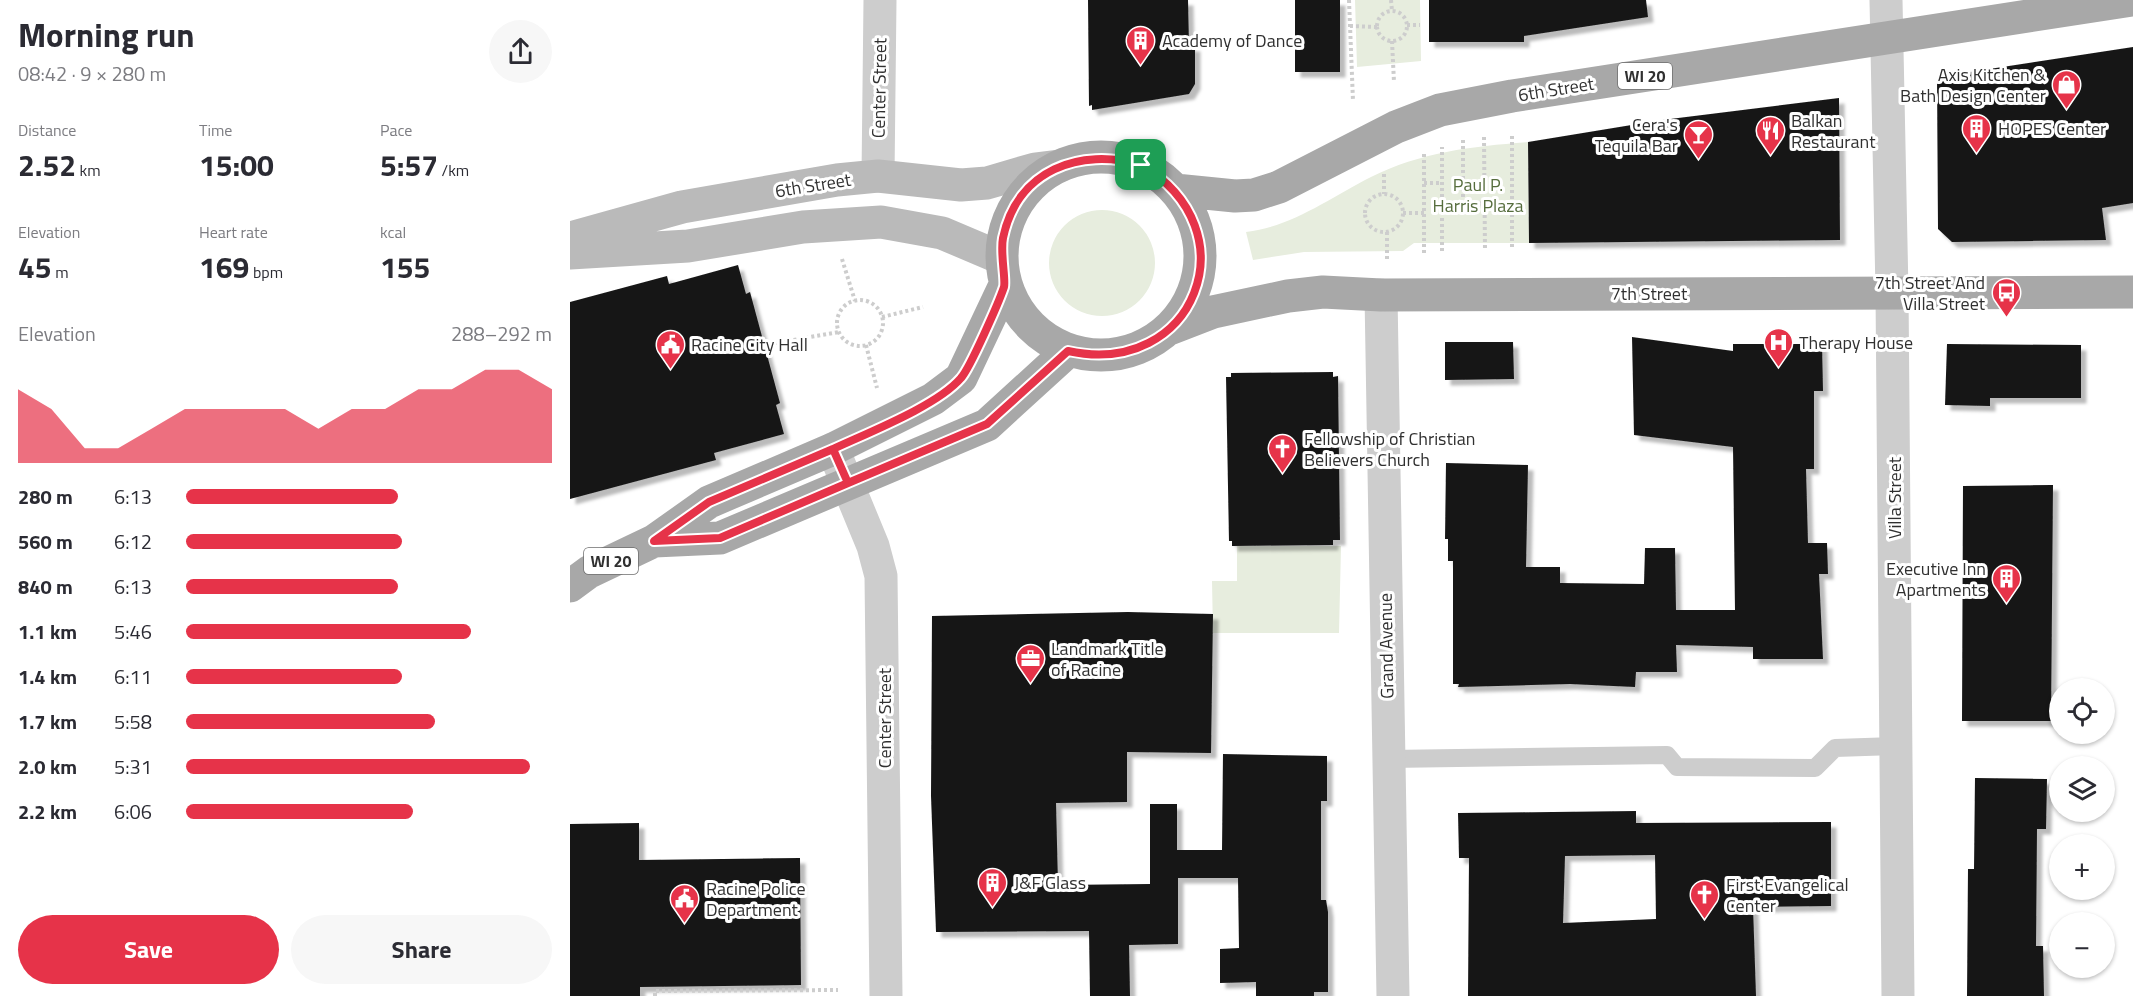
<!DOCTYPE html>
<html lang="en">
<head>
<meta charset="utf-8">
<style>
  :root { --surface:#fff; --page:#f7f7f7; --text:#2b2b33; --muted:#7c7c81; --accent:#e63349 }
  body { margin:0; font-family:"Titillium Web",sans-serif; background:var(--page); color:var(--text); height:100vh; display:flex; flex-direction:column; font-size:22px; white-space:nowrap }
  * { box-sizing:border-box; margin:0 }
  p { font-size:20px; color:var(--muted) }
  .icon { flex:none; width:33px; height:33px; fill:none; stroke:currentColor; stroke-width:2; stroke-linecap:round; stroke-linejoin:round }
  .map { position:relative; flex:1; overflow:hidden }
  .details { display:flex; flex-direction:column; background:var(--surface); width:570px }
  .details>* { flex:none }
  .controls { position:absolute; left:1479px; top:678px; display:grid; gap:12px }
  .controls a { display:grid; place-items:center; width:66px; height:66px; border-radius:50%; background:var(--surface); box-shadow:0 2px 4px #0004; font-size:30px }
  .pin { position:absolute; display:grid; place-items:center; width:51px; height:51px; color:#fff; margin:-26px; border-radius:12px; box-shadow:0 3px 9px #0006 }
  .round { display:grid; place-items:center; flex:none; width:63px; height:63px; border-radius:32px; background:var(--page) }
  .headline { display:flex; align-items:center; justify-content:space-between; height:102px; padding:0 18px }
  h1 { font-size:33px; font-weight:700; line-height:45px }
  .figures { display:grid; grid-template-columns:repeat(3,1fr); gap:9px; height:102px; padding:6px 18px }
  .figures div { display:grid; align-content:center }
  .figures b { font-size:30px; font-weight:700 }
  .figures small { font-size:16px; font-weight:400 }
  .figures p { font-size:16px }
  .chart { height:168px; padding:12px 18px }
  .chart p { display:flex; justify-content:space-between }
  .chart svg { width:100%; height:108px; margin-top:6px; fill:var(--accent); opacity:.7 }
  .cta { display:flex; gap:12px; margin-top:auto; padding:12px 18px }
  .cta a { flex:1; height:69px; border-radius:36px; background:var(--accent); color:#fff; font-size:24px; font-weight:700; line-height:69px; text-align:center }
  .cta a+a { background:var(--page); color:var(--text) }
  ul { padding:0 18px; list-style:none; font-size:20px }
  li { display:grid; grid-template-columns:96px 72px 1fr; align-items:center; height:45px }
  li i { height:15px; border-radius:8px; background:var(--accent) }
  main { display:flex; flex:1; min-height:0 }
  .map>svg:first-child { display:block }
  .green { fill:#e7edde }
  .building { fill:#171717; fill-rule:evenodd; filter:url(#shadow) }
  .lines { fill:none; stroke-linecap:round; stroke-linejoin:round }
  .path { stroke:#cdcdcd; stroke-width:4; stroke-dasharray:3 3; stroke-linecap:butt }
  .lane { stroke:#cdcdcd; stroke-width:18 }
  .street { stroke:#cdcdcd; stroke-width:33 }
  .secondary { stroke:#bababa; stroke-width:33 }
  .primary { stroke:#a8a8a8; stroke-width:33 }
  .route-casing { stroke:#fff; stroke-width:12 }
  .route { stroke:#e63349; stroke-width:8 }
  .labels { text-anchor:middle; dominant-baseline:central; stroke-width:6; stroke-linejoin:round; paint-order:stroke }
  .shield { fill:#fff; stroke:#6e6e6e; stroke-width:1.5 }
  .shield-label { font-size:16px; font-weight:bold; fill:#303030 }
  .poi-label { font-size:18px; fill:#303030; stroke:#fff; text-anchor:start }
  .street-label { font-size:18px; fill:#303030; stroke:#fff }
  .park-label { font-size:18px; fill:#566d3d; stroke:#fff }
</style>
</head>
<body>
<main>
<section class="details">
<div class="headline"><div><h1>Morning run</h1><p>08:42 · 9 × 280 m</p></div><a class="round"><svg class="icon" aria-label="share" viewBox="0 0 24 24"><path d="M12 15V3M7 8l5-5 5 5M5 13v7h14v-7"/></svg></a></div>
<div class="figures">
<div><p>Distance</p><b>2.52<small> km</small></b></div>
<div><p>Time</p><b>15:00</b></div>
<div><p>Pace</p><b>5:57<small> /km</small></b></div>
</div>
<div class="figures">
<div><p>Elevation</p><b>45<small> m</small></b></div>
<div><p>Heart rate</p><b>169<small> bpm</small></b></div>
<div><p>kcal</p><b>155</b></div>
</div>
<div class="chart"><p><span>Elevation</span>288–292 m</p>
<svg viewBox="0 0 160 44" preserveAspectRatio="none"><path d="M0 44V14L10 22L20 38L30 38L40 30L50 22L60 22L70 22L80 22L90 30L100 22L110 22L120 14L130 14L140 6L150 6L160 14V44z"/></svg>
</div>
<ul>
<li><b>280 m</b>6:13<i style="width:58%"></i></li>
<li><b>560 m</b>6:12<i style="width:59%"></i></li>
<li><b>840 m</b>6:13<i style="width:58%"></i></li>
<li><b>1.1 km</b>5:46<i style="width:78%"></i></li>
<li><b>1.4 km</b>6:11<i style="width:59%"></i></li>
<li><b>1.7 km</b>5:58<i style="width:68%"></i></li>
<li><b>2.0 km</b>5:31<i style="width:94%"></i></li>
<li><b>2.2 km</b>6:06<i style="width:62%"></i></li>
</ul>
<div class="cta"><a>Save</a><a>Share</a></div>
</section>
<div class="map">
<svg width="1563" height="996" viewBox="0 0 1563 996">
  <defs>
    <filter id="shadow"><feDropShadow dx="5.5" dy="5.5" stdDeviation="1.5" flood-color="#0004"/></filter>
  </defs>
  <rect width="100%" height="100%" fill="#fff"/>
  <path class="green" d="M 785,0 L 850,0 L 851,61 L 787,67 Z
    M 958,142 L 959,243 L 844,243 L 833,251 L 734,252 L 683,260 L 676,232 C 724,226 759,198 801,177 C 850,152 904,146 958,142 Z
    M479 263a53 53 0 1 1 106 0a53 53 0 1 1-106 0Z
    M 667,546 L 771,546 L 769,633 L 643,633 L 642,581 L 667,581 Z"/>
  <path class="building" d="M 518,0 L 618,0 L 619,46 L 625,46 L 625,84 L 619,94 L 522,110 L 522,105 L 519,106 Z
    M 725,0 L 770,0 L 770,72 L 725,72 Z
    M 859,0 L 1076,0 L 1078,17 L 954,36 L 954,42 L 859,42 Z
    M 1563,47 L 1563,203 L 1532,208 L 1536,240 L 1382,242 L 1368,229 L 1367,77 Z
    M 1269,98 L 1270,240 L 959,243 L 958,142 L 1092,120 Z
    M 168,265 L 176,294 L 180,292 L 210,403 L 206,405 L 214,434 L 144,453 L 146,460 L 0,499 L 0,302 L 97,276 L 99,284 Z
    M 1062,337 L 1163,351 L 1163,344 L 1252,344 L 1253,391 L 1244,391 L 1244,469 L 1236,469 L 1238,543 L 1257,543 L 1258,574 L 1249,574 L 1253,659 L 1183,659 L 1183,647 L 1106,645 L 1107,672 L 1066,672 L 1065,687 L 1000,684 L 888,687 L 889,684 L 883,684 L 883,561 L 878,561 L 878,539 L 875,539 L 876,463 L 958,465 L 956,567 L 990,567 L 990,583 L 1074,584 L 1075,548 L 1105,548 L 1106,610 L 1165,610 L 1163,447 L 1064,435 Z
    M 875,342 L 943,342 L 944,379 L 875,380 Z
    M 1377,344 L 1511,345 L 1511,398 L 1420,398 L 1420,406 L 1375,405 Z
    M 763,372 L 763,377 L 768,376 L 770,540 L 763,540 L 763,545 L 662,546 L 662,541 L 659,541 L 656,377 L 661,377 L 661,373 Z
    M 1483,485 L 1481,721 L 1392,721 L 1393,486 Z
    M 558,612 L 643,614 L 641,753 L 557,752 L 557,802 L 486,803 L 488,885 L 580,884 L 580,804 L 607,804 L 607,850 L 652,850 L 653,754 L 757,756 L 757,801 L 751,801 L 751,900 L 756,900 L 758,912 L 758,992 L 744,992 L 744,996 L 686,996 L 686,982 L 650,983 L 650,949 L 669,948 L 668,878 L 608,878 L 608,944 L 559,945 L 560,996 L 520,996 L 519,931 L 366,932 L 361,796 L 362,616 Z
    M 1405,778 L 1477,779 L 1476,829 L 1467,829 L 1466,946 L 1473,946 L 1474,996 L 1397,996 L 1398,869 L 1404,869 Z
    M 1066,811 L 1066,823 L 1261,822 L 1261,906 L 1183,907 L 1186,996 L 898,996 L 899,858 L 889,858 L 888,813 ZM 1085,855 L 1086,919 L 993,923 L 995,856 Z
    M 69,823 L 69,860 L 230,858 L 231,985 L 70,987 L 70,996 L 0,996 L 0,824 Z"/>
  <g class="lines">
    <path class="path" d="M 779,0 L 783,101
      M 821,0 L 822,11
      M807 26a15 15 0 1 1 30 0a15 15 0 1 1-30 0Z
      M 837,25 L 850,25
      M 780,26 L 807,27
      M 822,41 L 824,82
      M 942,136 L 942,250
      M 914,137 L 915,250
      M 893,140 L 893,204
      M 854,154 L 854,253
      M 814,174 L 814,194
      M 854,183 L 872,183
      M795 213a19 19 0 1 1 38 0a19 19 0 1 1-38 0Z
      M 872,203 L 942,204
      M 833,213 L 854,213
      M 817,232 L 817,260
      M 872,251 L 872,147
      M 272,259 L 285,301
      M267 323a23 23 0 1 1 46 0a23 23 0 1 1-46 0Z
      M 312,317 L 353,307
      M 194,345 L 269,332
      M 296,345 L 307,388
      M 85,996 L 85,991 L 268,990"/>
    <path class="lane" d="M 819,759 L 1097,755 L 1107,767 L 1245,768 L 1265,748 L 1325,746"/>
    <path class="street" d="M 1316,0 L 1322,292 L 1328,996
      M 308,176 L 310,0
      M 811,295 L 823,996
      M 263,449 L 303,546 L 311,576 L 316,996"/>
    <path class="secondary" d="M 0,238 L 112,207 L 267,180 L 308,176 L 391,185 L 417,183 L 465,169 L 489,166
      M 0,253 L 118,246 L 233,227 L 311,222 L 372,233 L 431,258"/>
    <path class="primary" d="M432 256a99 99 0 1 1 198 0a99 99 0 1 1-198 0Z
      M 605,190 L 665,196 L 684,195 L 709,187 L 826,127 L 870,110 L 942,96 L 1561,0
      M 599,329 L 643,312 L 718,296 L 753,292 L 811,295 L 1563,292
      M 84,541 L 150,538 L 417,425 L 498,351
      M 0,586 L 19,572 L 84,541 L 139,502 L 263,449 L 363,399 L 391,378 L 435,285"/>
  </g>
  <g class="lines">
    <defs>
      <path id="route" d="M 571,165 C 510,147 447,170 433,238 C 430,253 436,280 434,287 C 429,302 400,368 391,378 C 367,406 297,433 263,449 L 278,483 L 150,538 L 84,541 L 139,502 L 263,449 L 278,483 L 417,424 L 498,351 C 625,379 683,230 571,165"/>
    </defs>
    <use href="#route" class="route-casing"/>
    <use href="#route" class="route"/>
  </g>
  <defs>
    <symbol id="building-pin" viewBox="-11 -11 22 30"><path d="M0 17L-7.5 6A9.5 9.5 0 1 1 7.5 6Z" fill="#e63349" stroke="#fff"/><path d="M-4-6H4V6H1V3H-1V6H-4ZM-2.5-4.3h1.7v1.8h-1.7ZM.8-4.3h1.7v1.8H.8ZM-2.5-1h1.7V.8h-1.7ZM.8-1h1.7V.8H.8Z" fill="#fff"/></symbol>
    <symbol id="shop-pin" viewBox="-11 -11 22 30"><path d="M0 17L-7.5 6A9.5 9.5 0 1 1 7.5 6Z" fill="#e63349" stroke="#fff"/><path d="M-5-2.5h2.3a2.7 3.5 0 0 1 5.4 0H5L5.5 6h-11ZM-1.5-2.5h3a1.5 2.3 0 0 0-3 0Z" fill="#fff"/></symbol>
    <symbol id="restaurant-pin" viewBox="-11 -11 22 30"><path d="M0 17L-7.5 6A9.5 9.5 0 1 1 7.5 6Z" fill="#e63349" stroke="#fff"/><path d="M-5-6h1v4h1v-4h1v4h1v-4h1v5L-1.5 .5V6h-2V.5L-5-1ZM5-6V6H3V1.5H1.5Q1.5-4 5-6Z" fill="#fff"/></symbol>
    <symbol id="bar-pin" viewBox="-11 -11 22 30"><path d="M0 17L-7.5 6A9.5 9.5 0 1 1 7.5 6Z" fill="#e63349" stroke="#fff"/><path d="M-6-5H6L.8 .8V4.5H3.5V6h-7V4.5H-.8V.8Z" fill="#fff"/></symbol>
    <symbol id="bus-pin" viewBox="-11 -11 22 30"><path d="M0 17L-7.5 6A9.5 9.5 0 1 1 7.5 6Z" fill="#e63349" stroke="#fff"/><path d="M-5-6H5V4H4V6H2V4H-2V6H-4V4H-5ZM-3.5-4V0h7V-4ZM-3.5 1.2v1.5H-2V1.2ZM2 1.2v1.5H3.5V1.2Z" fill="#fff"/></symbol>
    <symbol id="hospital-pin" viewBox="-11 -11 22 30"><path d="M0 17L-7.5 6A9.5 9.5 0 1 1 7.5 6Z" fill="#e63349" stroke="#fff"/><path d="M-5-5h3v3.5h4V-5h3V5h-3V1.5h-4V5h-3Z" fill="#fff"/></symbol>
    <symbol id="civic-pin" viewBox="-11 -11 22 30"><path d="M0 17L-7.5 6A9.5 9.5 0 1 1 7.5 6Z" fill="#e63349" stroke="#fff"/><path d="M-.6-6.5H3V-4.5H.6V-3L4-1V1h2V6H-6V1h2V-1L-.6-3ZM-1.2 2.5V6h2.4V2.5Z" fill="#fff"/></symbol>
    <symbol id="church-pin" viewBox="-11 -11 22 30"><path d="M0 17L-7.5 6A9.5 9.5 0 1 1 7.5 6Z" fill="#e63349" stroke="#fff"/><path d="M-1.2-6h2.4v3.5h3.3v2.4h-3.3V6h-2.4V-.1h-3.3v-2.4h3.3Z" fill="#fff"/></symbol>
    <symbol id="office-pin" viewBox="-11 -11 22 30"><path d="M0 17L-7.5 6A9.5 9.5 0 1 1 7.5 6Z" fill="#e63349" stroke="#fff"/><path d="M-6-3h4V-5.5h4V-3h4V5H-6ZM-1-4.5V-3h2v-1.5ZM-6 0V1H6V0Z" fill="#fff"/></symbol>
  </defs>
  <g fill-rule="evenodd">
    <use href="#building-pin" x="554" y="24" width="33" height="45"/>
    <use href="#shop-pin" x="1480" y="68" width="33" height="45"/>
    <use href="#building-pin" x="1390" y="112" width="33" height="45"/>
    <use href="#restaurant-pin" x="1184" y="114" width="33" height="45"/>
    <use href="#bar-pin" x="1112" y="118" width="33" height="45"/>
    <use href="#bus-pin" x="1420" y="276" width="33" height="45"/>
    <use href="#hospital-pin" x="1192" y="326" width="33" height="45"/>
    <use href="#civic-pin" x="84" y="328" width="33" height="45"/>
    <use href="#church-pin" x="696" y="432" width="33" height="45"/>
    <use href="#building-pin" x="1420" y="562" width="33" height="45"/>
    <use href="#office-pin" x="444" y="642" width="33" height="45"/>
    <use href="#building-pin" x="406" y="866" width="33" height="45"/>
    <use href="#church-pin" x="1118" y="878" width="33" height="45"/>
    <use href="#civic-pin" x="98" y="882" width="33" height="45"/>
  </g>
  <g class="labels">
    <g class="shield">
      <rect x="1048" y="63" width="54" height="26" rx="4.5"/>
      <rect x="14" y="548" width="54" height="26" rx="4.5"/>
    </g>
    <g class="shield-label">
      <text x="1075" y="76">WI 20</text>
      <text x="41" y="561">WI 20</text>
    </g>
    <g class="poi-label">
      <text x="592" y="40">Academy of Dance</text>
      <text x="1476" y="74" text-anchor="end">Axis Kitchen &amp;<tspan x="1476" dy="21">Bath Design Center</tspan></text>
      <text x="1221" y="120">Balkan<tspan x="1221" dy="21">Restaurant</tspan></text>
      <text x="1108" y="124" text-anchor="end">Cera's<tspan x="1108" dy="21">Tequila Bar</tspan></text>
      <text x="1428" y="128">HOPES Center</text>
      <text x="1415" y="282" text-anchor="end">7th Street And<tspan x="1415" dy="21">Villa Street</tspan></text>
      <text x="1229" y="342">Therapy House</text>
      <text x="121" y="344">Racine City Hall</text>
      <text x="734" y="438">Fellowship of Christian<tspan x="734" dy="21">Believers Church</tspan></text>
      <text x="1416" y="568" text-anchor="end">Executive Inn<tspan x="1416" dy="21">Apartments</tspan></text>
      <text x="481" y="648">Landmark Title<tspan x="481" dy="21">of Racine</tspan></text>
      <text x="444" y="882">J&amp;F Glass</text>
      <text x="1156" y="884">First Evangelical<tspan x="1156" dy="21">Center</tspan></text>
      <text x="136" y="888">Racine Police<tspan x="136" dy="21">Department</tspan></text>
    </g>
    <g class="street-label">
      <text transform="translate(309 88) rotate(-89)">Center Street</text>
      <text transform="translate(986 89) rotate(-9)">6th Street</text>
      <text transform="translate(243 185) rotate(-9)">6th Street</text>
      <text x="1079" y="293">7th Street</text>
      <text transform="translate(1324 498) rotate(-90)">Villa Street</text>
      <text transform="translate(816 646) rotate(-91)">Grand Avenue</text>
      <text transform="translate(314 718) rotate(-90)">Center Street</text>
    </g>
    <g class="park-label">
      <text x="908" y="184">Paul P.<tspan x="908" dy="21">Harris Plaza</tspan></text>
    </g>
  </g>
</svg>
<div class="controls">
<a><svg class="icon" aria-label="locate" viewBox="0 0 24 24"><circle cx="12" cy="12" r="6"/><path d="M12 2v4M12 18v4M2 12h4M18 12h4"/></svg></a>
<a><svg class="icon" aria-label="layers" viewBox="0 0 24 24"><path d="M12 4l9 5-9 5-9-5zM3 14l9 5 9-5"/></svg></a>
<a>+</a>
<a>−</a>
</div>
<div class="pin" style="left:571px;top:165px;background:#1e9e55"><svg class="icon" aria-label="arrive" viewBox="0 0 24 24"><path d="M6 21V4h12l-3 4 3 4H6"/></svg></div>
</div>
</main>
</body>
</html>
